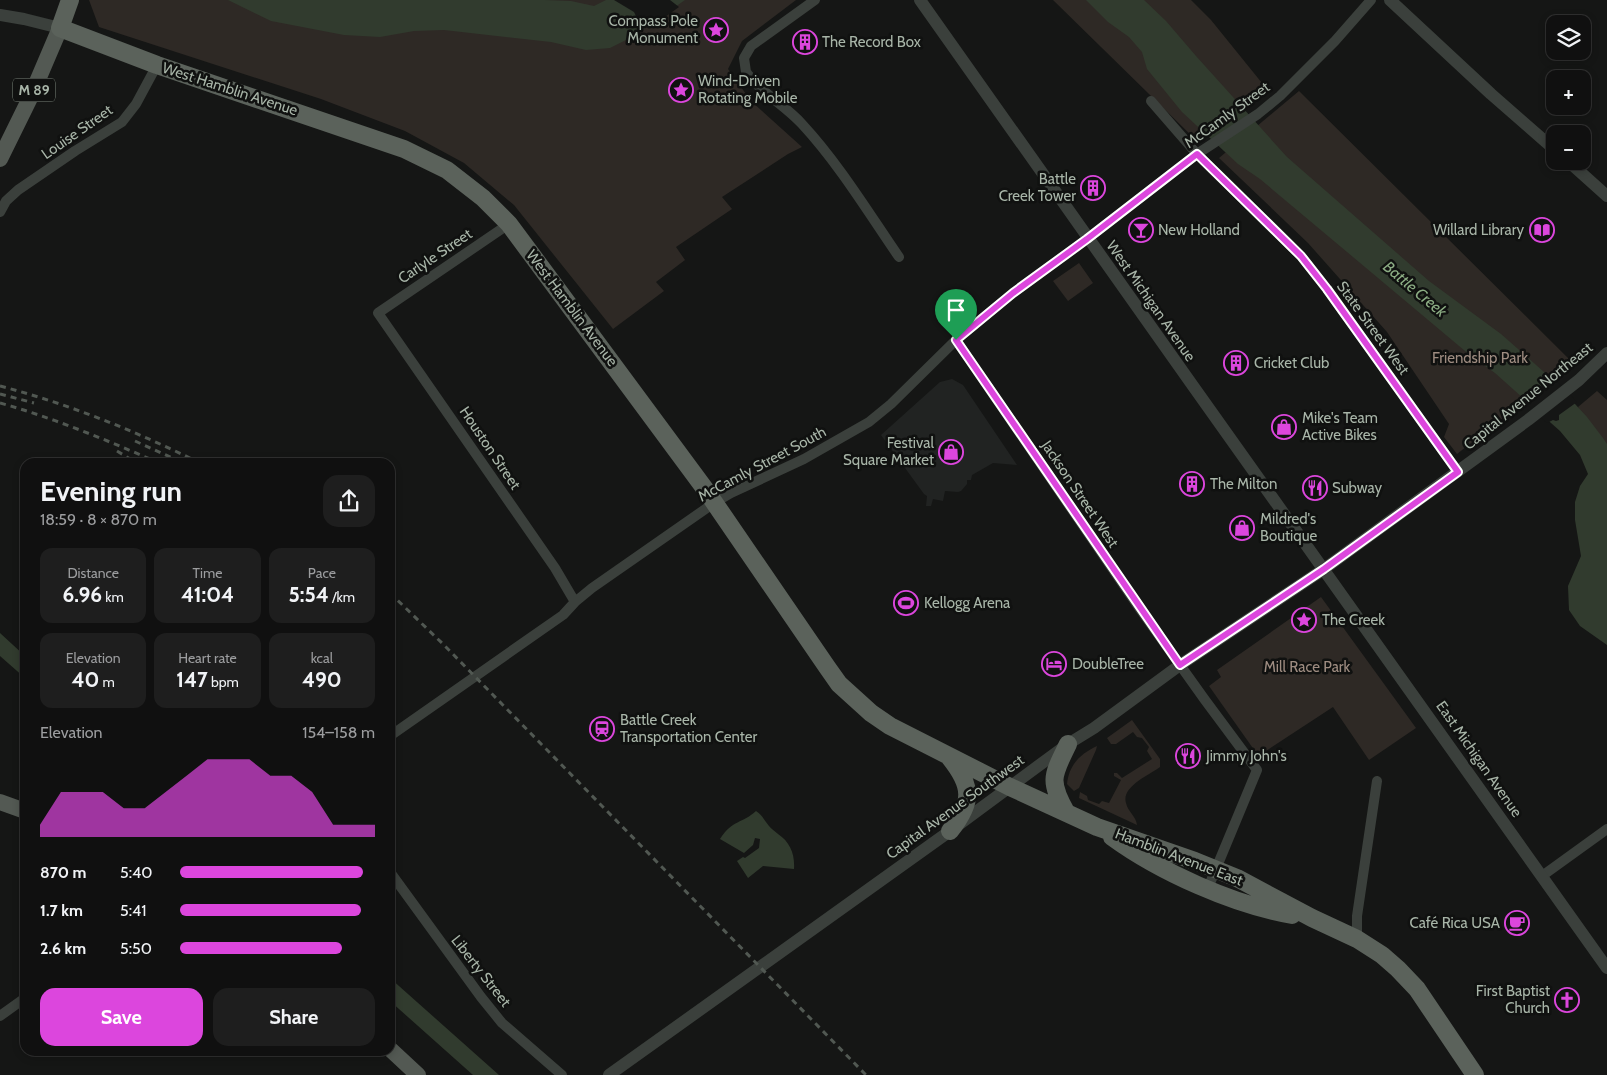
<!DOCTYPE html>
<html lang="en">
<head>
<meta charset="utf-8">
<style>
  :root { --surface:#101010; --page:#1e1e1e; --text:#f1f3f6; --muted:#9c9d9f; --line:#303030; --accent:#dc46dd }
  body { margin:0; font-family:Cabin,sans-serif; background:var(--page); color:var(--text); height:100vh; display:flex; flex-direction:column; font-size:19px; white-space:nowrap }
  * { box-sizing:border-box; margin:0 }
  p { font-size:16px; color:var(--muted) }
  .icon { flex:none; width:28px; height:28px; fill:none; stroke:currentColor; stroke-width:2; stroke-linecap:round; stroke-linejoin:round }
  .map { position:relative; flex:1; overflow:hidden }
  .panel { position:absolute; left:20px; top:458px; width:375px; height:598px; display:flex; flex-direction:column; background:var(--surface); border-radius:15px; box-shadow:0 2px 8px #0003,0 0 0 1px var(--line) }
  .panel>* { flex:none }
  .buttons { position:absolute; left:1546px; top:15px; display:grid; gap:10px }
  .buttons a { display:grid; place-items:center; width:45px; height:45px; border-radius:10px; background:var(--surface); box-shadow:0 2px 8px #0003,0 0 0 1px var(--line); font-size:25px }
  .pin { position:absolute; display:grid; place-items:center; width:42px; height:42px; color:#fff; margin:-51px -21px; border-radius:50% 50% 50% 0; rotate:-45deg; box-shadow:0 0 5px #0007 }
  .pin .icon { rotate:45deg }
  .round { display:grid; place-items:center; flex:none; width:52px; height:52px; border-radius:15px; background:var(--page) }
  .summary { display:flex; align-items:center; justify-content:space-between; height:85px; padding:0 20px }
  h1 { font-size:28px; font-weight:800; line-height:38px }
  .stats { display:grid; grid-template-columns:repeat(3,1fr); gap:8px; height:85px; padding:5px 20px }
  .stats div { display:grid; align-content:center; border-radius:12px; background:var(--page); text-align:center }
  .stats b { font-size:21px; font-weight:800 }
  .stats small { font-size:14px; font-weight:400 }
  .stats p { font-size:14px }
  .chart { height:140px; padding:10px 20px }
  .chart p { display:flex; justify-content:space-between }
  .chart svg { width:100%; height:90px; margin-top:5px; fill:var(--accent); opacity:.7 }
  .action { display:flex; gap:10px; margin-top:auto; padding:10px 20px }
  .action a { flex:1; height:58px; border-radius:15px; background:var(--accent); color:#fff; font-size:20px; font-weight:800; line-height:58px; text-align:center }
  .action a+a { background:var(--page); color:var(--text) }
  ul { padding:0 20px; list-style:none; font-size:16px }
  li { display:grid; grid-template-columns:80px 60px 1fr; align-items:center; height:38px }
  li i { height:12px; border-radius:6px; background:var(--accent) }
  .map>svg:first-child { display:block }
  .built { fill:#212322 }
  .green { fill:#2e2925 }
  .water { fill:#313b2e }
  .pier { fill:#151615 }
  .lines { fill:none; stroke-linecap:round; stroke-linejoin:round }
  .minor { stroke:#3b403c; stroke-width:10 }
  .tertiary { stroke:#3b403c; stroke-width:12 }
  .primary { stroke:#535953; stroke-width:16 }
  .trunk { stroke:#5b625b; stroke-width:18 }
  .rail { stroke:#515852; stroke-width:3; stroke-dasharray:6 5; stroke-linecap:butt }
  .route-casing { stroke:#fff; stroke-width:10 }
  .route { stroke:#dc46dd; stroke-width:6 }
  .labels { text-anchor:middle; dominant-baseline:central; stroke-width:5; stroke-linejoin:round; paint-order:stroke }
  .shield { fill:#101110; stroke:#7a847a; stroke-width:1 }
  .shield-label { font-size:14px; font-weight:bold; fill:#a8b5a8 }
  .poi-label { font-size:15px; fill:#a8b5a8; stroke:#101110; text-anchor:start }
  .street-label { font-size:15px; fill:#a8b5a8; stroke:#101110 }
  .park-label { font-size:15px; fill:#9e8c81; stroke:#101110 }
  .water-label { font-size:16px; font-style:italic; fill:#8bac83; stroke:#101110 }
</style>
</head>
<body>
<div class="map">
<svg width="1607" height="1075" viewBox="0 0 1607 1075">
  <rect width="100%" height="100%" fill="#151615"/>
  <path class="built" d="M 952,379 L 963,385 L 1017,465 L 993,463 L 972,475 L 971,480 L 967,480 L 967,484 L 961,491 L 958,492 L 945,491 L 943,501 L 933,499 L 931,506 L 926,506 L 927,496 L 924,494 L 881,435 L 940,382 Z"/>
  <path class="green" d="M 89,0 L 796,0 L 742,41 L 728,69 L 751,101 L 802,147 L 788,154 L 722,197 L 732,209 L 676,247 L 685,260 L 656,282 L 664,291 L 613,329 L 514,205 L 464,163 L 405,131 L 321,99 L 99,27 Z
    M 1053,0 L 1191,0 L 1211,20 L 1266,88 L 1197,141 Z
    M 1299,91 L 1573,363 L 1457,454 L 1444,437 L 1449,424 L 1387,332 L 1308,243 L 1219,158 Z
    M 1079,263 L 1093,283 L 1068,301 L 1053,281 Z
    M 1597,391 L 1607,400 L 1607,470 L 1578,407 Z
    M 1321,597 L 1416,728 L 1369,760 L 1333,707 L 1266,751 L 1264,750 L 1257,754 L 1209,686 L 1221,677 L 1217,670 Z
    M 1132,720 L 1160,759 L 1160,767 C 1149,775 1121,787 1126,803 C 1128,812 1136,816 1137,825 L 1079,798 L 1080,792 L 1087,796 L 1088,800 L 1099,804 L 1102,801 L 1109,803 L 1121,780 L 1114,776 L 1114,773 L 1117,773 L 1122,778 L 1152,759 L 1147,751 L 1149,747 L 1142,738 L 1137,737 L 1133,732 L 1116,744 L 1111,744 L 1107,738 Z
    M 1097,746 L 1096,750 L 1079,788 L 1074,791 L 1067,784 C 1069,765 1080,754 1097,746 Z"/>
  <path class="water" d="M 228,0 L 545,0 L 571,1 L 594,6 L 606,0 L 685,0 L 634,36 L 610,48 L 586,50 L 551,42 L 444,30 L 414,31 L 380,37 L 344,35 L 271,21 Z
    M 1086,0 L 1144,0 L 1166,21 L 1196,56 L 1287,157 L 1429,281 L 1501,334 L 1553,380 L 1587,417 L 1603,438 L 1607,444 L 1607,645 L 1580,626 L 1569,610 L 1568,586 L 1581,556 L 1575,520 L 1575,502 L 1580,486 L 1588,474 L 1580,455 L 1560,431 L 1495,373 L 1471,356 L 1260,179 L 1238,164 L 1182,112 L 1147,69 L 1142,52 L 1129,37 L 1108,22 Z
    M 0,633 L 25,656 L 25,678 L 0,656 Z
    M 756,811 C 763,816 764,820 769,826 C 771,829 775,831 778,834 C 790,842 795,854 794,869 L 763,866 L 748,878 L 737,861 L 743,857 L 745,858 L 759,848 L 760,839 L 755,838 L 753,845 L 744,853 L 720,839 C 733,819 742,824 756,811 Z
    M 390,978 L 499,1075 L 473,1075 L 390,1001 Z"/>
  <path class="pier" d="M 614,0 L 670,0 L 679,7 L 654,25 L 645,18 L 640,19 L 637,18 L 634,12 Z
    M 1554,378 L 1577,402 L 1559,415 L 1559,420 L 1556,421 L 1553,420 L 1547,423 L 1522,400 L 1529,395 L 1529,390 L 1532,389 L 1536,390 Z"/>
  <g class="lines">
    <path class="minor" d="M 815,0 L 751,46 L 744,58 L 746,72 C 761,93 785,105 802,124 C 839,164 868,212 899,257
      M 1151,101 L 1197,154 L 1301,256 L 1327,289 L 1458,472
      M 0,212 L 6,201 L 18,190 L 75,151 L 122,122 L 136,104 L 157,65
      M 509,224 L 378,313 L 555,568 L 575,602
      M 956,340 L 1140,609 L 1205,700 L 1257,770 L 1208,888
      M 390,736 L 563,615 L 575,602 L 592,588 L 714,503 L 731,493 L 804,459 L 869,422 L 891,404 L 956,340 L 1013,293 L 1087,239 L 1197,154 L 1258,114 L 1280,96 L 1335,41 L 1371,0
      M 390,872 L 481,997 L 502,1023 L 562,1075
      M 1542,876 L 1607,829
      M 1357,939 L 1357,916 L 1377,781
      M 0,1016 L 25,998"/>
    <path class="tertiary" d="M 920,0 C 1147,324 1379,645 1607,968
      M 1390,0 L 1491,94 L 1555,150
      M 0,15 L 24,19 L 60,28
      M 1568,161 L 1607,196
      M 609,1075 L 950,831 L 1068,744 L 1094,728 L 1180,665 L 1324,569 L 1528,420 L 1579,380 L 1607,353"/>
    <path class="primary" d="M 0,159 L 31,96 L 60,28
      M 0,802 L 25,811
      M 390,1049 L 418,1075"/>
    <path class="trunk" d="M 70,0 L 60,28 L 157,65 L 404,149 L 447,170 L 483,198 L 509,224 L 705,489 L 827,667 L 839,684 L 871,713 L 890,726 L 1010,787 L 1097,827 L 1195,861 L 1237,878 L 1312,918 L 1357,939 L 1382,955 L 1398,969 L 1417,989 L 1475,1075
      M 1066,812 C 1048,780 1053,775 1068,744
      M 950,831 C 973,802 973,787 950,758
      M 1112,837 C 1160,872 1234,905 1292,915"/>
    <path class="rail" d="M 0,386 C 69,404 135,431 198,462
      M 0,394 L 34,403
      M 0,403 C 54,418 106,440 157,462
      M 135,441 L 181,462
      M 117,451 L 135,462
      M 390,593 L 444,645 L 866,1075"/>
  </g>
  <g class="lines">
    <defs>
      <path id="route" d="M 1197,154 L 1301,256 L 1327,289 L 1458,472 L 1324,569 L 1180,665 L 956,340 L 1013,293 L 1087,239 Z"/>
    </defs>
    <use href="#route" class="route-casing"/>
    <use href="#route" class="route"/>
  </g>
  <defs>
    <symbol id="sight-ring" viewBox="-11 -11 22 22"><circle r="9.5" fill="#101110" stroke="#dc46dd" stroke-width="1.5"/><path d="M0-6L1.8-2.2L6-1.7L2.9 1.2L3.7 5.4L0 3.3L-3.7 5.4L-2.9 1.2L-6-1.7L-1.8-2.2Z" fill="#dc46dd"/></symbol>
    <symbol id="building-ring" viewBox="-11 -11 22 22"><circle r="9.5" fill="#101110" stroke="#dc46dd" stroke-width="1.5"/><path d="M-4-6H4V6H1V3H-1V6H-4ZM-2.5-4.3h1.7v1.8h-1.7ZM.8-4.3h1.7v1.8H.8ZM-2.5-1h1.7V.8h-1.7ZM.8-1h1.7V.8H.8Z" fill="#dc46dd"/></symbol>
    <symbol id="bar-ring" viewBox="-11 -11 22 22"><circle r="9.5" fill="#101110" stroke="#dc46dd" stroke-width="1.5"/><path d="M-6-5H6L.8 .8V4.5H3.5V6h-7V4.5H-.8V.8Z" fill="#dc46dd"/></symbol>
    <symbol id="library-ring" viewBox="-11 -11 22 22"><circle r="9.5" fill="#101110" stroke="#dc46dd" stroke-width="1.5"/><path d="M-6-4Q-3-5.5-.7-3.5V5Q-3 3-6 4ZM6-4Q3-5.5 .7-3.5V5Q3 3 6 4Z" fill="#dc46dd"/></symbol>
    <symbol id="shop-ring" viewBox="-11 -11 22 22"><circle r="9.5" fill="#101110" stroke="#dc46dd" stroke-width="1.5"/><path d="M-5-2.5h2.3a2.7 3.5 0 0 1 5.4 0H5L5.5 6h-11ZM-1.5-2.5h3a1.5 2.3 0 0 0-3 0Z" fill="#dc46dd"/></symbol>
    <symbol id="restaurant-ring" viewBox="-11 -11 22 22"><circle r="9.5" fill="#101110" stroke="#dc46dd" stroke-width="1.5"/><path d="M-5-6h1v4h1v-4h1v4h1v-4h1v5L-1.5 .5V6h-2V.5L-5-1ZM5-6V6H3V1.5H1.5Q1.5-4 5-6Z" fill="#dc46dd"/></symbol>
    <symbol id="stadium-ring" viewBox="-11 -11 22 22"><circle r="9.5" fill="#101110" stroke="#dc46dd" stroke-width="1.5"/><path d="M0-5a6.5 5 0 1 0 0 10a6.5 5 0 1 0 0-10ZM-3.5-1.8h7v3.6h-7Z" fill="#dc46dd"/></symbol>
    <symbol id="hotel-ring" viewBox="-11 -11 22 22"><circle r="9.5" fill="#101110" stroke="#dc46dd" stroke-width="1.5"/><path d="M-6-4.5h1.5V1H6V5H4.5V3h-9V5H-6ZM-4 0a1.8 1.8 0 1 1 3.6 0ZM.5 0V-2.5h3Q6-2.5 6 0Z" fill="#dc46dd"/></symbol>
    <symbol id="station-ring" viewBox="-11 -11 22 22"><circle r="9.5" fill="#101110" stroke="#dc46dd" stroke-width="1.5"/><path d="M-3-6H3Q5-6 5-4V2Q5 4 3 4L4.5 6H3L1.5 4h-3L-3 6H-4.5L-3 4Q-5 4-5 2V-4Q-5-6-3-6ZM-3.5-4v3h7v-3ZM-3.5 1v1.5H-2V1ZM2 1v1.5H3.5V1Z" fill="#dc46dd"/></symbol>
    <symbol id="cafe-ring" viewBox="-11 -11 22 22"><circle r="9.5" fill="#101110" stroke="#dc46dd" stroke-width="1.5"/><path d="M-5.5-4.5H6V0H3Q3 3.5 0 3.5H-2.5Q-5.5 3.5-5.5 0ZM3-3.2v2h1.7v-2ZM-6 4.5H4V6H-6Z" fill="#dc46dd"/></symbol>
    <symbol id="church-ring" viewBox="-11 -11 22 22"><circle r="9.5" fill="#101110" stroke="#dc46dd" stroke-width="1.5"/><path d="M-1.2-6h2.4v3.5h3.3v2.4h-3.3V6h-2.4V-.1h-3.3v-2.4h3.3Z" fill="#dc46dd"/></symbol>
  </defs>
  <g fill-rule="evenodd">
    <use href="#sight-ring" x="702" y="16" width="28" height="28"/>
    <use href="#building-ring" x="791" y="28" width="28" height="28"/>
    <use href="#sight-ring" x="667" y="76" width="28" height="28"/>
    <use href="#building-ring" x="1079" y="174" width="28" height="28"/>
    <use href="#bar-ring" x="1127" y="216" width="28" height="28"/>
    <use href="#library-ring" x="1528" y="216" width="28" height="28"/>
    <use href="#building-ring" x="1222" y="349" width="28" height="28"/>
    <use href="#shop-ring" x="1270" y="413" width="28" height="28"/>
    <use href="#shop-ring" x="937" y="438" width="28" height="28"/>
    <use href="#building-ring" x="1178" y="470" width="28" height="28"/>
    <use href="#restaurant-ring" x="1301" y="474" width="28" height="28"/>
    <use href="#shop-ring" x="1228" y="514" width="28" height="28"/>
    <use href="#stadium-ring" x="892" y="589" width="28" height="28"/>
    <use href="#sight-ring" x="1290" y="606" width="28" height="28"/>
    <use href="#hotel-ring" x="1040" y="650" width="28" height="28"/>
    <use href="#station-ring" x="588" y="715" width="28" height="28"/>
    <use href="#restaurant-ring" x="1174" y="742" width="28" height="28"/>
    <use href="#cafe-ring" x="1503" y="909" width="28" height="28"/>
    <use href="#church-ring" x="1553" y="986" width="28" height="28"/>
  </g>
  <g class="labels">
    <rect class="shield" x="13" y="78.5" width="42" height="23" rx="4"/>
    <g class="shield-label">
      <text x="34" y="90">M 89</text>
    </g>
    <g class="poi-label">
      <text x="698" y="21" text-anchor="end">Compass Pole<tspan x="698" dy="17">Monument</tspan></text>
      <text x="822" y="42">The Record Box</text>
      <text x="698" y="81">Wind-Driven<tspan x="698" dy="17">Rotating Mobile</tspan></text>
      <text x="1076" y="179" text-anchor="end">Battle<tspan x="1076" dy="17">Creek Tower</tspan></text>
      <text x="1158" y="230">New Holland</text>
      <text x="1524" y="230" text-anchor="end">Willard Library</text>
      <text x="1254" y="363">Cricket Club</text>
      <text x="1302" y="418">Mike's Team<tspan x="1302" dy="17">Active Bikes</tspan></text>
      <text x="934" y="443" text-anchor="end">Festival<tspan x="934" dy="17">Square Market</tspan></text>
      <text x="1210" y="484">The Milton</text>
      <text x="1332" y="488">Subway</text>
      <text x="1260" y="519">Mildred's<tspan x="1260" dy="17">Boutique</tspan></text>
      <text x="924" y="603">Kellogg Arena</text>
      <text x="1322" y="620">The Creek</text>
      <text x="1072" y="664">DoubleTree</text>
      <text x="620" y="720">Battle Creek<tspan x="620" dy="17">Transportation Center</tspan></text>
      <text x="1206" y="756">Jimmy John's</text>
      <text x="1500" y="923" text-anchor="end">Café Rica USA</text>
      <text x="1550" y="991" text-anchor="end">First Baptist<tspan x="1550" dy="17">Church</tspan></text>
    </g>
    <g class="street-label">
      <text transform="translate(230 89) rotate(18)">West Hamblin Avenue</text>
      <text transform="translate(1227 115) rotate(-36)">McCamly Street</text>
      <text transform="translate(77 132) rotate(-35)">Louise Street</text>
      <text transform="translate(435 256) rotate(-34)">Carlyle Street</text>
      <text transform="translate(1151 301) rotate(55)">West Michigan Avenue</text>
      <text transform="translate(572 308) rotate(53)">West Hamblin Avenue</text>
      <text transform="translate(1373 328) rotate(54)">State Street West</text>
      <text transform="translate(1528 396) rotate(-39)">Capital Avenue Northeast</text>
      <text transform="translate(490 448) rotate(56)">Houston Street</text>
      <text transform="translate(762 464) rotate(-28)">McCamly Street South</text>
      <text transform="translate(1080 494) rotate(56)">Jackson Street West</text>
      <text transform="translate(1479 759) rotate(55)">East Michigan Avenue</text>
      <text transform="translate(955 807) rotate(-36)">Capital Avenue Southwest</text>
      <text transform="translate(1179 857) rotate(21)">Hamblin Avenue East</text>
      <text transform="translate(481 971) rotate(52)">Liberty Street</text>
    </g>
    <g class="park-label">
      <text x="1480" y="358">Friendship Park</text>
      <text x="1307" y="667">Mill Race Park</text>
    </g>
    <g class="water-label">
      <text transform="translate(1415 289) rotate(40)">Battle Creek</text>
    </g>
  </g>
</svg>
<div class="buttons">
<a><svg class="icon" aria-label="layers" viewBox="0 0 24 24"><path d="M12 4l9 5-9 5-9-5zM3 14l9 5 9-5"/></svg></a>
<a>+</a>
<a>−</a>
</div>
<div class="pin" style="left:956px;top:340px;background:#1e9e55"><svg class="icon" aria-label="arrive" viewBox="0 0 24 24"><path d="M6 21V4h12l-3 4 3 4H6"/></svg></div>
<section class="panel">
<div class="summary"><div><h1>Evening run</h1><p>18:59 · 8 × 870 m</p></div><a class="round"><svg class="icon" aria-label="share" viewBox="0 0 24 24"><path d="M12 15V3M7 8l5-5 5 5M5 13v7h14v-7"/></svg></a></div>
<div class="stats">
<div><p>Distance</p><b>6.96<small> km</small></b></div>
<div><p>Time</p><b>41:04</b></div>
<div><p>Pace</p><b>5:54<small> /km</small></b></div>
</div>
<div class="stats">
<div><p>Elevation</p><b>40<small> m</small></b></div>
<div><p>Heart rate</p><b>147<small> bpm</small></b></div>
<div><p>kcal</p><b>490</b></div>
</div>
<div class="chart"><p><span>Elevation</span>154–158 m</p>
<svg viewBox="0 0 160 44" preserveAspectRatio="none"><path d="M0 44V38L10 22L20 22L30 22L40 30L50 30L60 22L70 14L80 6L90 6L100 6L110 14L120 14L130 22L140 38L150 38L160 38V44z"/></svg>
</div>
<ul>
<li><b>870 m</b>5:40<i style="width:94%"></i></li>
<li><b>1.7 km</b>5:41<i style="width:93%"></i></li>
<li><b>2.6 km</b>5:50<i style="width:83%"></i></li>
</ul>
<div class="action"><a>Save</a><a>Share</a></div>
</section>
</div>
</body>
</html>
